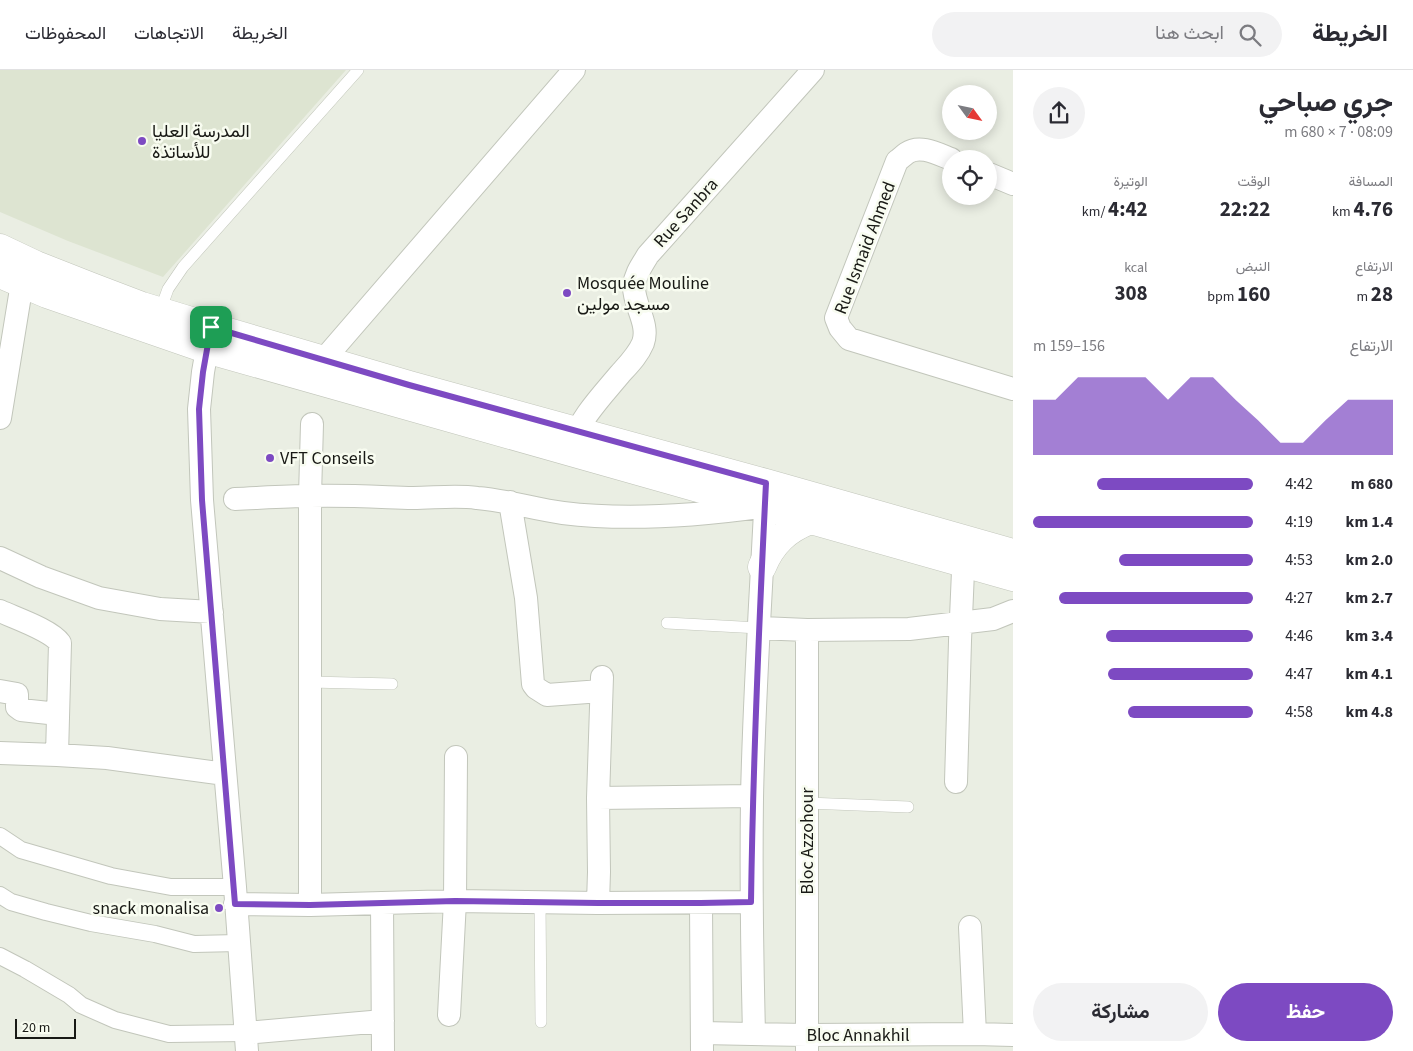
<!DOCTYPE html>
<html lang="ar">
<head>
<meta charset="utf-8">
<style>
  :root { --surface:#fff; --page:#f2f2f3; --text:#2b2b33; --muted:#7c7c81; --line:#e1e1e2; --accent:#7d4ac2 }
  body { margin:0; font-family:"Source Sans 3",Vazirmatn,sans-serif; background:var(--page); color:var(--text); direction:rtl; height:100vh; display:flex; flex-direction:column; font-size:19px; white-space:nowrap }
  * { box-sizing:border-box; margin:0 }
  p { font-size:16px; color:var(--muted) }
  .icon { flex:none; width:28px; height:28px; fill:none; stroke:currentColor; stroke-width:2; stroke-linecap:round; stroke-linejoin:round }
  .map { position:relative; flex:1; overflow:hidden; direction:ltr }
  .details { display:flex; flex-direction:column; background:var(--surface); width:400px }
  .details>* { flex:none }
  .needle { width:32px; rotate:123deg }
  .fabs { position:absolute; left:942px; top:15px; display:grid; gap:10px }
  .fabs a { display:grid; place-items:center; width:55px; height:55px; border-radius:50%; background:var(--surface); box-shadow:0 2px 12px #0003; font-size:25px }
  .scale { position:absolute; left:15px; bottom:12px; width:61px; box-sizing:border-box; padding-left:5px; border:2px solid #181915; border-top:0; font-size:14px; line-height:18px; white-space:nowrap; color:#181915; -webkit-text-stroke:4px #f8fcf0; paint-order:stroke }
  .pin { position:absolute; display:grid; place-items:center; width:42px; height:42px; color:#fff; margin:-21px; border-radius:10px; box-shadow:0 2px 8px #0006 }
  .round { display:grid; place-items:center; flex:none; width:52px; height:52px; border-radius:26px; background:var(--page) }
  .summary { display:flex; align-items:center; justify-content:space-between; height:85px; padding:0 20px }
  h1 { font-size:28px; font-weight:700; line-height:38px }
  .metrics { display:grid; grid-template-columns:repeat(3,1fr); gap:8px; height:85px; padding:5px 20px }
  .metrics div { display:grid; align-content:center }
  .metrics b { font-size:21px; font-weight:700 }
  .metrics small { font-size:14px; font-weight:400 }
  .metrics p { font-size:14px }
  .chart { height:140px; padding:10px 20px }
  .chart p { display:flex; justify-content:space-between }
  .chart svg { width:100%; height:90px; margin-top:5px; fill:var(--accent); opacity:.7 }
  .action { display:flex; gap:10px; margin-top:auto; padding:10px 20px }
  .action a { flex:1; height:58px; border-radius:30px; background:var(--accent); color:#fff; font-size:20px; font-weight:700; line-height:58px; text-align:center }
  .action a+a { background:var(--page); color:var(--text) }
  ul { padding:0 20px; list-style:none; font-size:16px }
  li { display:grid; grid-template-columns:80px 60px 1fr; align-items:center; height:38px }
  li i { height:12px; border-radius:6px; background:var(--accent) }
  header { display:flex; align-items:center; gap:30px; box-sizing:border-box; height:70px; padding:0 25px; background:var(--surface); border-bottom:1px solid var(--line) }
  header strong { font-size:24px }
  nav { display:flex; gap:28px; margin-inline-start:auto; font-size:18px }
  .search { width:350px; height:45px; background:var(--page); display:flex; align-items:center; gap:12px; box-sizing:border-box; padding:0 18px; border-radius:28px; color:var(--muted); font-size:19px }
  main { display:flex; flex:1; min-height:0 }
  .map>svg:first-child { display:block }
  .built { fill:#dde4d1 }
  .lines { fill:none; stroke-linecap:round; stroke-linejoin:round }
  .service-casing { stroke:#c2c6bb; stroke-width:12 }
  .pedestrian-casing { stroke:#c2c6bb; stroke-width:18 }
  .minor-casing { stroke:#c2c6bb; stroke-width:24 }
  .secondary-casing { stroke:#c2c6bb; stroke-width:29 }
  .service { stroke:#fff; stroke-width:11 }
  .pedestrian { stroke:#fff; stroke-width:16 }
  .minor { stroke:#fff; stroke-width:22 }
  .secondary { stroke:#fff; stroke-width:28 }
  .route-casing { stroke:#fff; stroke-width:10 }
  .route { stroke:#7d4ac2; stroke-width:6 }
  .poi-dot { fill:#7d4ac2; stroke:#f8fcf0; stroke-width:2 }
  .labels { text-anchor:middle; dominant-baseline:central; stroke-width:5; stroke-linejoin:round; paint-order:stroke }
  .poi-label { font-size:18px; fill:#181915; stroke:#f8fcf0; text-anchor:start }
  .street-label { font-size:18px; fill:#181915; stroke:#f8fcf0 }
</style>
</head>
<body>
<header>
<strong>الخريطة</strong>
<div class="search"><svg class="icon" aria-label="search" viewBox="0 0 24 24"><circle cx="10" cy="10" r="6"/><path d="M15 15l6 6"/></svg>ابحث هنا</div>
<nav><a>الخريطة</a><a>الاتجاهات</a><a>المحفوظات</a></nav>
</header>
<main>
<section class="details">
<div class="summary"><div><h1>جري صباحي</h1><p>08:09 · 7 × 680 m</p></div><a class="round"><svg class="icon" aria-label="share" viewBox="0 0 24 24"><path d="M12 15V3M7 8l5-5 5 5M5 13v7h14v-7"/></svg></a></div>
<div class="metrics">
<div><p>المسافة</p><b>4.76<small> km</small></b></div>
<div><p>الوقت</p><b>22:22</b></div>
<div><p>الوتيرة</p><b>4:42<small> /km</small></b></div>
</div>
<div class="metrics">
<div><p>الارتفاع</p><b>28<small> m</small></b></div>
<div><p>النبض</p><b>160<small> bpm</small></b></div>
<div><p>kcal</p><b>308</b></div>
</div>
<div class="chart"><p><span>الارتفاع</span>156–159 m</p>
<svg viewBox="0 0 160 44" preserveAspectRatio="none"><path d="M0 44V17L10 17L20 6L30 6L40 6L50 6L60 17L70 6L80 6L90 17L100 27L110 38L120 38L130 27L140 17L150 17L160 17V44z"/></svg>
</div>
<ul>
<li><b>680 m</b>4:42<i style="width:71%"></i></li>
<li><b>1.4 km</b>4:19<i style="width:100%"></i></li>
<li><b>2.0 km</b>4:53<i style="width:61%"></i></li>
<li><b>2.7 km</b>4:27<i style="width:88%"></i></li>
<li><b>3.4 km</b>4:46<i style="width:67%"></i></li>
<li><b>4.1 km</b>4:47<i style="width:66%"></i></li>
<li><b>4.8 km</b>4:58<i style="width:57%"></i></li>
</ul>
<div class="action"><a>حفظ</a><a>مشاركة</a></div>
</section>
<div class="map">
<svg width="1013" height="981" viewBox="0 0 1013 981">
  <rect width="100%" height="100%" fill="#eaeee3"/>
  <path class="built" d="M 0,0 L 346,0 L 163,207 L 68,171 L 0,142 Z"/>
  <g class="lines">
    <defs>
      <path id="service" d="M 160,241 L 168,219 L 183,197 L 358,0
        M 667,553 L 759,558
        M 310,612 L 392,614
        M 807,733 L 908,737
        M 540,832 L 541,952"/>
      <path id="pedestrian" d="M 0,766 L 21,780 L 111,806 L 171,817 L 235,817
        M 0,825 L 11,832 L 46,842 L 91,853 L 155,864 L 194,874 L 238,873
        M 0,886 L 25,899 L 69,925 L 81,935 L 115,950 L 169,964 L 245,963"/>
      <path id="minor" d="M 951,89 C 938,84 920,74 907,83 C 904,85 900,89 897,91 L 836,248 L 840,258 L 849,269 L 1013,319
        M 989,104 L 1013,114
        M 210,262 L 203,302 L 199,339 L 202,430 L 235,817 L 247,981
        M 313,302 L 574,0
        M 0,348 L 22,213
        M 570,377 C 581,347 600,328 620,304 C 629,294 638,285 643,273 C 650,254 633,234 634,216 C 635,204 642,195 648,185 L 813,0
        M 235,429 C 260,428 285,426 310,426 C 345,425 379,427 413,428 C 434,428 456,425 477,428 C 506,430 534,439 563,443 C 628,451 694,446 759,437
        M 510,432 L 526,528 L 533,614 L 536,618 L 547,625 L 601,621
        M 0,488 L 41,507 L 99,528 L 160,539 L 212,542
        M 0,541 C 15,548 51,560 60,573 L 57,685 L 107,688 L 225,704
        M 759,558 L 807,560 L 909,559 L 993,549 L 1013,541
        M 0,621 L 17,624 L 17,637 L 21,640 L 58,644
        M 0,683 L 57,685
        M 956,712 L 960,571 L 964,478
        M 598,728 L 752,726
        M 382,833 L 383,981
        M 598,833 L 599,802 L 598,728 L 602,607
        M 701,833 L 702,981
        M 235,834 L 310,835 L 455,831 L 598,833 L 751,832
        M 310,835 L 310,426 L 312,354
        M 970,857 L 975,964
        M 449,945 L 455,831 L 456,687
        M 245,963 L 383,951
        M 702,963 L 807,965 L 975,964 L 1013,965
        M 754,963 C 752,885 751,807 752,728 C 754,626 761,524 766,422
        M 807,981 L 807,560"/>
      <path id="secondary" d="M 0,178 L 36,195 L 92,217 L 142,236 L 211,257 L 409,315 L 766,413 L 1013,483
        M 0,204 L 47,224 L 206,279 L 1013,507
        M 762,497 C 772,473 787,459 811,450"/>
    </defs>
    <use href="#service" class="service-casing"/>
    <use href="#pedestrian" class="pedestrian-casing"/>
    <use href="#minor" class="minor-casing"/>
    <use href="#secondary" class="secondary-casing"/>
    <use href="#service" class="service"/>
    <use href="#pedestrian" class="pedestrian"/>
    <use href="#minor" class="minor"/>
    <use href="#secondary" class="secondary"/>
  </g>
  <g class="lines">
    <defs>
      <path id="route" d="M 211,257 L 409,315 L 766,413 C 759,552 753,692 751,832 L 701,833 L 598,833 L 455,831 L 310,835 L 235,834 L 202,430 L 199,339 L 203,302 Z"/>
    </defs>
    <use href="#route" class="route-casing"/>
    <use href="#route" class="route"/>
  </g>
  <g class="poi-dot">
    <circle cx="142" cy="71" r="5"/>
    <circle cx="567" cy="223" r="5"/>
    <circle cx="270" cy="388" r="5"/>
    <circle cx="219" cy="838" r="5"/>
  </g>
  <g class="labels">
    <g class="poi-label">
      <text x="152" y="61">المدرسة العليا<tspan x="152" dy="21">للأساتذة</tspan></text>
      <text x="577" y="213">Mosquée Mouline<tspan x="577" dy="21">مسجد مولين</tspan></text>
      <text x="280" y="388">VFT Conseils</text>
      <text x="209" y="838" text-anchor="end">snack monalisa</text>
    </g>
    <g class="street-label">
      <text transform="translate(686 143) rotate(-48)">Rue Sanbra</text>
      <text transform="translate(865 178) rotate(-69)">Rue Ismaid Ahmed</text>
      <text transform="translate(807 771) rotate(-90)">Bloc Azzohour</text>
      <text x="858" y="965">Bloc Annakhil</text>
    </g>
  </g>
</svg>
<div class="fabs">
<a><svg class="needle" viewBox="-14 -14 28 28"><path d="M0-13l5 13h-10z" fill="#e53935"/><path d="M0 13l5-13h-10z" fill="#7c7c81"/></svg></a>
<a><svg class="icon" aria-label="locate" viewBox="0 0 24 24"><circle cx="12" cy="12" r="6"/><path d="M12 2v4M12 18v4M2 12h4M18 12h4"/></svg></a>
</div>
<div class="scale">20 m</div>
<div class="pin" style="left:211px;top:257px;background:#1e9e55"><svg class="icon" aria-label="arrive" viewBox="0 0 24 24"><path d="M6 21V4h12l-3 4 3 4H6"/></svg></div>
</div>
</main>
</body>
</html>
